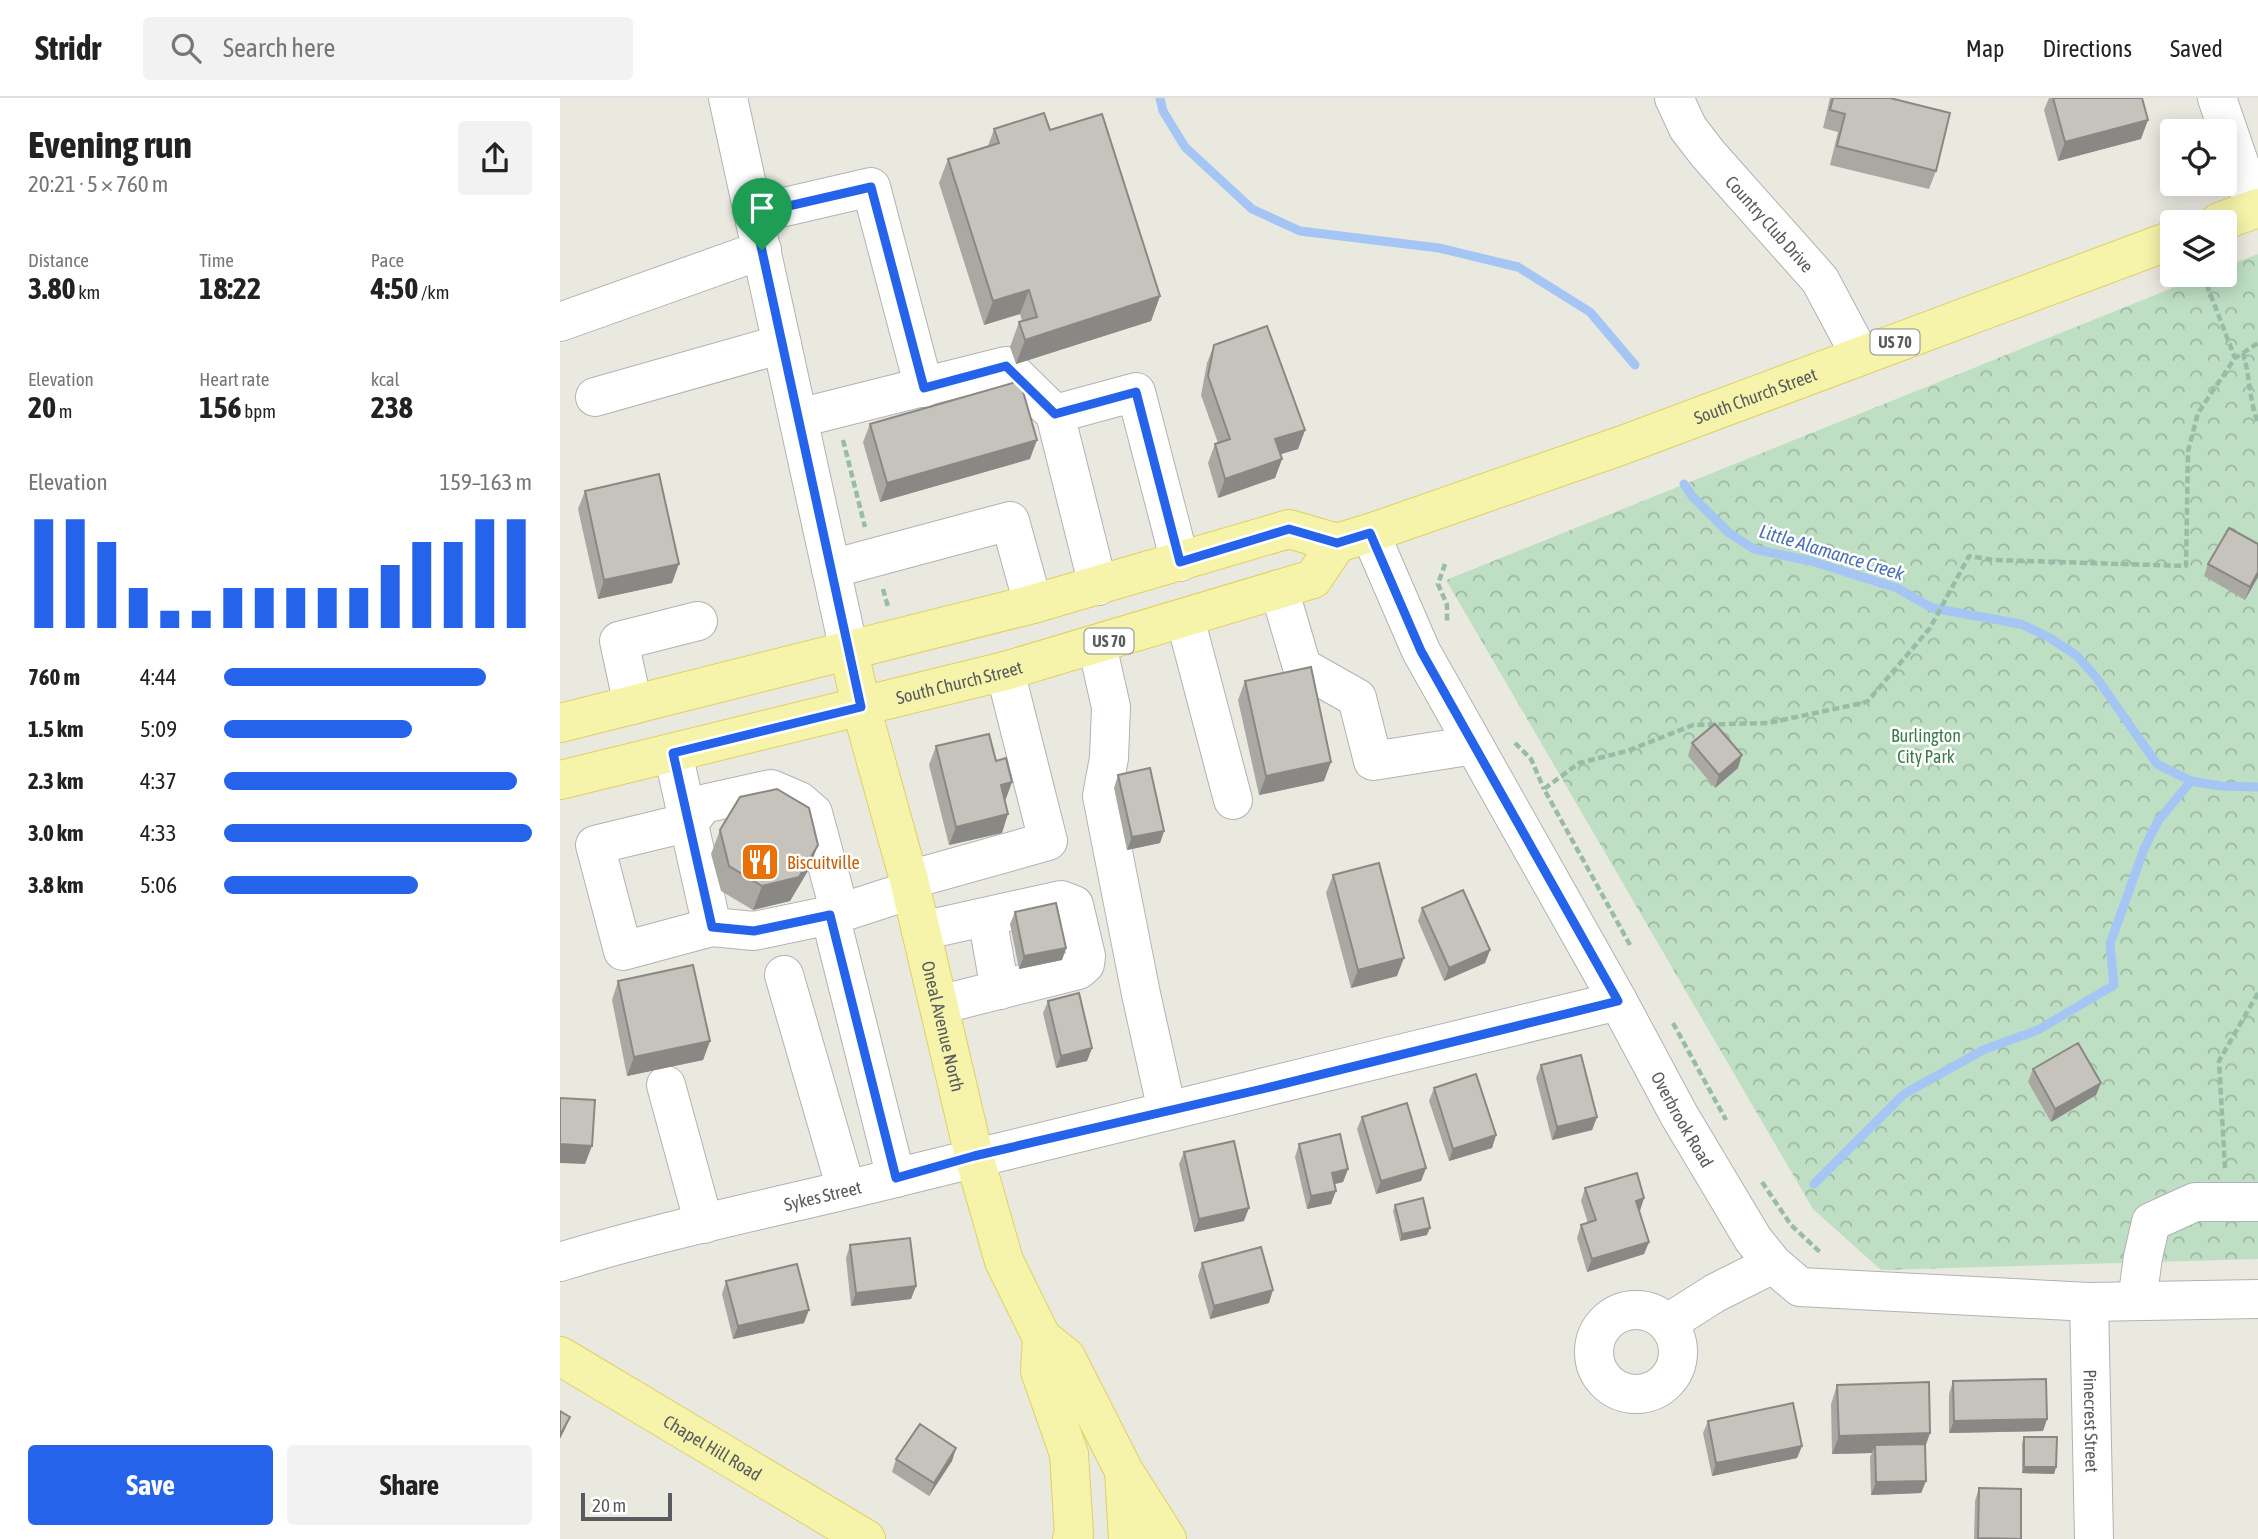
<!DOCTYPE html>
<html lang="en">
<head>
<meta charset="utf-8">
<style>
  :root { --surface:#fff; --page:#f2f2f2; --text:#222; --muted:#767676; --line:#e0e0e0; --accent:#2563eb }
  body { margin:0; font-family:"Asap Condensed",sans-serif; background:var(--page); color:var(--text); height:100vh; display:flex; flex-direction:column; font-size:26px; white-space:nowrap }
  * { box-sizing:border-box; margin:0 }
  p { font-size:23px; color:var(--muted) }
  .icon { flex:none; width:38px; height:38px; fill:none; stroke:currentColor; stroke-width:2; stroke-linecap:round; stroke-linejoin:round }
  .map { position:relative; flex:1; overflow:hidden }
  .details { display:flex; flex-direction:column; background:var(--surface); width:560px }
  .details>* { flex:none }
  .tools { position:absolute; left:1600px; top:21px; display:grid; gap:14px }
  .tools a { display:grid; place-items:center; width:77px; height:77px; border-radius:7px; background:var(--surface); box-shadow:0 4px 18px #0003; font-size:35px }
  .scale { position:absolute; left:21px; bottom:18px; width:91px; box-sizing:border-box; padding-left:7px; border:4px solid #595b5f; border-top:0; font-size:19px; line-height:24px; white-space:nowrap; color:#595b5f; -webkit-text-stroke:5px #fff; paint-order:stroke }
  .pin { position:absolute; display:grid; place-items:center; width:60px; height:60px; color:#fff; margin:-72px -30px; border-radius:50% 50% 50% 0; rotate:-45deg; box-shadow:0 0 7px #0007 }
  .pin .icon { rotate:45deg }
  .round { display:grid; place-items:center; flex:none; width:74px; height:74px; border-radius:7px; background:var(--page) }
  .summary { display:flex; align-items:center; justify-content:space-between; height:119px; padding:0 28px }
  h1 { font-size:38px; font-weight:700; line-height:52px }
  .figures { display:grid; grid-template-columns:repeat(3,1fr); gap:10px; height:119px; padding:7px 28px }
  .figures div { display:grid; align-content:center }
  .figures b { font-size:30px; font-weight:700 }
  .figures small { font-size:19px; font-weight:400 }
  .figures p { font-size:19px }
  .chart { height:196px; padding:14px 28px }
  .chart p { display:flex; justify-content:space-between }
  .chart svg { width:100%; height:126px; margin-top:7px; stroke:var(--accent); stroke-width:6 }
  .action { display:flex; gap:14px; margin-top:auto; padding:14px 28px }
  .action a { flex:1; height:80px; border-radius:7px; background:var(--accent); color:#fff; font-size:28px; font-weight:700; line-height:80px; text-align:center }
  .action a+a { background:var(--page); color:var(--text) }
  ul { padding:0 28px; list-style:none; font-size:23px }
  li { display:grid; grid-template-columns:112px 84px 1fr; align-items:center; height:52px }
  li i { height:18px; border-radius:9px; background:var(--accent) }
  header { display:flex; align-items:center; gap:42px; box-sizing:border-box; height:98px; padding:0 35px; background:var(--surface); border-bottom:2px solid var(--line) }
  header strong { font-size:33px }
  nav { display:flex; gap:38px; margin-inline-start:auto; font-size:24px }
  .search { width:490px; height:63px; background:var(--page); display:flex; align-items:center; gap:18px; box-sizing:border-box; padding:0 24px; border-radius:7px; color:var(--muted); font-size:26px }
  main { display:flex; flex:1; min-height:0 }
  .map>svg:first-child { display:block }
  .park { fill:url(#park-crowns) }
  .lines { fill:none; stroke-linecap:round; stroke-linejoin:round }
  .stream { stroke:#a5c6f5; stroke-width:9 }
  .minor-casing { stroke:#b1b2b6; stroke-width:40 }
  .major-casing { stroke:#e1d062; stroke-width:40 }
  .path { stroke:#97bda7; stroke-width:4.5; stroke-dasharray:7 3.5; stroke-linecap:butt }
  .minor { stroke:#fff; stroke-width:38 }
  .major { stroke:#f5f4aa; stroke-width:38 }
  .wall { fill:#a9a8a2 }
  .shaded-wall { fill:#8a8884 }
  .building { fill:#c5c3bc; stroke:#8a8884; stroke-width:2 }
  .route-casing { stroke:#fff; stroke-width:14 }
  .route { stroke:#2563eb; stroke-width:9 }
  .labels { text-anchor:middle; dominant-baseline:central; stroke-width:5; stroke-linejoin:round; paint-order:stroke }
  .shield { fill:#fff; stroke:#8b8c8f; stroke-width:2 }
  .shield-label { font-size:16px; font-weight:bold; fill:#595b5f }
  .street-label { font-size:18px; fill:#595b5f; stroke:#fff }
  .park-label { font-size:18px; fill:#3c7b48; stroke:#fff }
  .food-label { font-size:18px; fill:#c56008; stroke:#fff; text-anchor:start }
  .water-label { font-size:19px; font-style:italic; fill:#4c6fb4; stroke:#fff }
</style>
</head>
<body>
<header>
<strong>Stridr</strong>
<div class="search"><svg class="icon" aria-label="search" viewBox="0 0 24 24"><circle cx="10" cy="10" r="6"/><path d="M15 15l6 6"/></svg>Search here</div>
<nav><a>Map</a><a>Directions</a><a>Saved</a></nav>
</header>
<main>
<section class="details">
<div class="summary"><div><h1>Evening run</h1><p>20:21 · 5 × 760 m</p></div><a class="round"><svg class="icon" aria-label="share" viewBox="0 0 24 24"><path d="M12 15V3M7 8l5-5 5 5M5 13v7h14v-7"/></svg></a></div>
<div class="figures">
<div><p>Distance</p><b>3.80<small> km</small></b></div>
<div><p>Time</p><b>18:22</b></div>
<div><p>Pace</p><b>4:50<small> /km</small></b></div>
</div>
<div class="figures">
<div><p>Elevation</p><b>20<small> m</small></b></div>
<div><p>Heart rate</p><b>156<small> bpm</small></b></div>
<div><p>kcal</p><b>238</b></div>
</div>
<div class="chart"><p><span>Elevation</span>159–163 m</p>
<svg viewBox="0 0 160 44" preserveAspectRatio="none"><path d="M5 44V6M15 44V6M25 44V14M35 44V30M45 44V38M55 44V38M65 44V30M75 44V30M85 44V30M95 44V30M105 44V30M115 44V22M125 44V14M135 44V14M145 44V6M155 44V6"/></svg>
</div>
<ul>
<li><b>760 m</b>4:44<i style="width:85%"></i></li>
<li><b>1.5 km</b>5:09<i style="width:61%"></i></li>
<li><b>2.3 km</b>4:37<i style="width:95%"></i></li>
<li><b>3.0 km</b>4:33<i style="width:100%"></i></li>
<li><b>3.8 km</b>5:06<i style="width:63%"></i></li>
</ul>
<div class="action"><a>Save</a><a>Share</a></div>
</section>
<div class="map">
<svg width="1698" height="1441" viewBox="0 0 1698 1441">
  <defs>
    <pattern id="park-crowns" width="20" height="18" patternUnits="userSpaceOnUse" patternTransform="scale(1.75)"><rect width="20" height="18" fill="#bedfc3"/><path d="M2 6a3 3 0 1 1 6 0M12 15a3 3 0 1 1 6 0" fill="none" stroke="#9db8a2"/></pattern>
  </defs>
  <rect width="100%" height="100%" fill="#eae9e0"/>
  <path class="park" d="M 1698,156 L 1698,1161 L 1321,1172 L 1253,1111 L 886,482 L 1645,177 L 1664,177 L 1664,169 Z"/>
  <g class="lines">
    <path class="stream" d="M 600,0 L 603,13 L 625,49 L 692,111 L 740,133 L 879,150 L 958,169 L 1030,214 L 1075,267
      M 1124,386 L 1132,398 L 1169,435 L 1194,451 L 1251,463 L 1337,490 L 1372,510 L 1461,526 L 1490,540 L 1516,557 L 1536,579 L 1597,666 L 1631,683 L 1661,688 L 1698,689
      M 1254,1086 L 1344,996 L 1423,952 L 1478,932 L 1554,887 L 1550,846 L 1584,751 L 1598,723 L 1631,683"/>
    <defs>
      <g id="minor">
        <path d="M 168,0 L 289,553"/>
        <path id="s1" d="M 1114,0 L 1128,30 L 1148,56 L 1260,182 L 1300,257"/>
        <path d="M 1657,0 L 1695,111"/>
        <path d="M 194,116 L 311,89 L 364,290"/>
        <path d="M 0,224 L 202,152"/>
        <path d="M 35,299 L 222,246"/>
        <path d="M 495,316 L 576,294 L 620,464"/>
        <path d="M 239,320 L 446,268 L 495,316 L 538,488"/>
        <path id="s2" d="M 810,435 L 861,553 L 1058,903 L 1119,1017 L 1193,1141 L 1213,1166 L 1240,1189 L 1529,1204 L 1698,1201"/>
        <path d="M 271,471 L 450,423 L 473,506"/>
        <path d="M 719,491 L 742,569 L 797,600 L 813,663 L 914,647"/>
        <path d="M 625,520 L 673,702"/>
        <path d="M 537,547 L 551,609 L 549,660 L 542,698 L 581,896 L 607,1013"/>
        <path d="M 73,607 L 59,543 L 138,523"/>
        <path d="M 113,655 L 152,829"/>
        <path d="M 211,691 L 239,703 L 253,715 L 280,815 L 194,833 L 152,829 L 63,853 L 35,747 L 130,724 L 143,706 Z"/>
        <path d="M 349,782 L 488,743 L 445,573"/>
        <path d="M 280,815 L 351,792"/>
        <path d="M 270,817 L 336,1080"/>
        <path d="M 427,819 L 440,892"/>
        <path d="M 361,833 L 501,802 L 514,807 L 526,858 L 525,866 L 518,872 L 379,907"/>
        <path d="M 224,877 L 286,1091"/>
        <path d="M 106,987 L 144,1126"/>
        <path id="s3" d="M 0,1164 C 110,1130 223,1108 335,1080 C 575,1019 817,962 1058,903"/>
        <path d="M 1577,1203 L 1583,1159 L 1591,1124 L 1635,1104 L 1698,1104"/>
        <path id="s4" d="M 1529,1204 L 1534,1441"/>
        <circle cx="1076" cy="1254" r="42"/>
        <path d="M 1108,1225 L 1155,1195 L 1213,1166"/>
      </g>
      <g id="major">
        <path d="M 1659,124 L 1698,110"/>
        <path id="s5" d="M 289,553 L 301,609 L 349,782 L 414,1058 L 444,1163 L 482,1240 L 506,1259 L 564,1373 L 568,1441"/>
        <path id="s6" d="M 0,625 L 473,506 L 729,431 L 777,445 L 810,435 L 1060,348 L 1612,142"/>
        <path id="s7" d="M 0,682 L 445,573 L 753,481 L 777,445"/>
        <path d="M 482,1240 L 480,1273 L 509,1356 L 514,1437 L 512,1441"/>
        <path id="s8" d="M 0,1258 L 306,1441"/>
        <path d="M 567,1378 L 607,1441"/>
      </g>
    </defs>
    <use href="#minor" class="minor-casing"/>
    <use href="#major" class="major-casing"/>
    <path class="path" d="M 1643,177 L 1675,260
      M 1683,255 L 1698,245
      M 283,342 L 305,429
      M 885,466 L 878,486 L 887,507 L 887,525
      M 323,491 L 328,509
      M 955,645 L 971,661 L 984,691
      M 1070,847 L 984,691 L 1019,665 L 1067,653 L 1133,627 L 1208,625 L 1307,604 L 1370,530 L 1409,458 L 1434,462 L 1626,468 L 1628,353 L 1638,315 L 1675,260 L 1683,255 C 1690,278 1689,302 1698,325
      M 1113,925 L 1166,1022
      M 1665,1070 L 1659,963 L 1698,895
      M 1202,1084 L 1231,1127 L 1261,1155"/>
    <use href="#minor" class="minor"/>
    <use href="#major" class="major"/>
  </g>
  <path class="wall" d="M 1270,0 L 1330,0 L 1376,73 L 1369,91 L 1270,67 L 1278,34 L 1263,30 Z
    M 1489,0 L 1582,0 L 1581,41 L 1498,63 L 1484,12 Z
    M 434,31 L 490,32 L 600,198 L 591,223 L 456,266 L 450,249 L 459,224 L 462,223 L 460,216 L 424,227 L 379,85 L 388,61 L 428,48 Z
    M 654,247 L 745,332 L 738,351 L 720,356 L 722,361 L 715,380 L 658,400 L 648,365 L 655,346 L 658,345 L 641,297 L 647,265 Z
    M 310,326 L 470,361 L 320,404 L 303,344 Z
    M 25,393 L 112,485 L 38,501 L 18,411 Z
    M 1698,446 L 1698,479 L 1685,502 L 1644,478 L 1648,466 Z
    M 685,583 L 764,683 L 699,697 L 678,602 Z
    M 1132,645 L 1178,670 L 1155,690 L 1128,658 Z
    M 376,648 L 436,663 L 452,684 L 445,703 L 442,735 L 389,747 L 369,667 Z
    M 558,677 L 604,733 L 600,745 L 567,752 L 554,690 Z
    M 160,732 L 249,771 L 230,803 L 193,812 L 161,793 L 151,756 Z
    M 773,777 L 837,878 L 791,890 L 766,795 Z
    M 862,810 L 930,852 L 925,865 L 884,883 L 858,823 Z
    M 455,814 L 506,850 L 502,862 L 459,871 L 450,826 Z
    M 58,883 L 150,943 L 143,962 L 67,978 L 52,902 Z
    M 488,903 L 532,950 L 527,963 L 496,970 L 483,915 Z
    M 981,967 L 1037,1019 L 1032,1032 L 992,1042 L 976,980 Z
    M 1473,971 L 1541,985 L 1536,997 L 1491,1024 L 1468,984 Z
    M 874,990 L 936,1037 L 932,1050 L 889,1063 L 869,1003 Z
    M 802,1019 L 866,1070 L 861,1083 L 816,1096 L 797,1031 Z
    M 739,1046 L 788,1071 L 783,1084 L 774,1086 L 771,1106 L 747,1111 L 735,1059 Z
    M 624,1054 L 684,1123 L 634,1134 L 619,1066 Z
    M 1025,1090 L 1084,1100 L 1079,1113 L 1089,1144 L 1084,1156 L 1027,1174 L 1017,1140 L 1021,1127 L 1028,1125 L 1021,1103 Z
    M 835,1107 L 867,1137 L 840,1143 L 833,1113 Z
    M 290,1147 L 356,1188 L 351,1201 L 291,1208 L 286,1160 Z
    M 642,1165 L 709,1205 L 650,1221 L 638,1178 Z
    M 166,1183 L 244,1225 L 173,1241 L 162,1196 Z
    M 1393,1283 L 1487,1321 L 1483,1333 L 1389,1335 L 1389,1296 Z
    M 1277,1287 L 1370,1335 L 1365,1350 L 1366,1383 L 1361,1395 L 1311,1397 L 1310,1359 L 1312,1355 L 1272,1356 L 1271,1306 Z
    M 1148,1323 L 1242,1348 L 1237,1360 L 1152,1378 L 1143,1335 Z
    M 1464,1339 L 1496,1369 L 1494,1376 L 1462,1375 L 1462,1345 Z
    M 396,1350 L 392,1363 L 369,1398 L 332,1374 L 336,1361 Z
    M 1419,1390 L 1461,1441 L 1414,1441 L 1415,1403 Z"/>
  <path class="shaded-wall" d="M 1588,22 L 1581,41 L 1498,63 L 1505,44 Z
    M 469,192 L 460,216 L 424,227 L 433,203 Z
    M 600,198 L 591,223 L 456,266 L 465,242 Z
    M 745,332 L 738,351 L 708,360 L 715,341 Z
    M 477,342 L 470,361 L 320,404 L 327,385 Z
    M 722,361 L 715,380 L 658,400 L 665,381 Z
    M 119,466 L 112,485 L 38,501 L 44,482 Z
    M 1698,474 L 1698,479 L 1685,502 L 1690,489 Z
    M 1182,657 L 1178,670 L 1155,690 L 1159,677 Z
    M 771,664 L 764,683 L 699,697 L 706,678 Z
    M 452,684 L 445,703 L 441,687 Z
    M 448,716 L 442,735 L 389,747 L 396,729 Z
    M 604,733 L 600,745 L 567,752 L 572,739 Z
    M 258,747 L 249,771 L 230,803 L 193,812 L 202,788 Z
    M 506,850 L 502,862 L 459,871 L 464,858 Z
    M 930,852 L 925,865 L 884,883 L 889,870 Z
    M 844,860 L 837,878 L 791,890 L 798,872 Z
    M 150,943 L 143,962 L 67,978 L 74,959 Z
    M 532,950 L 527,963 L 496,970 L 501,958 Z
    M 1541,985 L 1536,997 L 1491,1024 L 1495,1011 Z
    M 1037,1019 L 1032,1032 L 992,1042 L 997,1029 Z
    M 936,1037 L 932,1050 L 889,1063 L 893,1051 Z
    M 0,1046 L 32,1048 L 25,1066 L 0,1065 Z
    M 866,1070 L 861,1083 L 816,1096 L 821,1083 Z
    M 788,1071 L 783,1084 L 767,1088 L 772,1075 Z
    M 776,1093 L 771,1106 L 747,1111 L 751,1098 Z
    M 1084,1100 L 1080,1113 L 1071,1115 L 1076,1103 Z
    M 689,1110 L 684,1123 L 634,1134 L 639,1121 Z
    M 870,1130 L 867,1137 L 840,1143 L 842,1136 Z
    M 1089,1144 L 1084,1156 L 1027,1174 L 1032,1161 Z
    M 356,1188 L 351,1201 L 291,1208 L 296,1195 Z
    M 713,1192 L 709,1205 L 650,1221 L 654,1208 Z
    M 249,1212 L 244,1225 L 173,1241 L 178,1228 Z
    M 10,1319 L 5,1331 L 0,1341 L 0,1337 Z
    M 1487,1321 L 1483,1333 L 1389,1335 L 1394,1323 Z
    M 1370,1335 L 1363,1354 L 1315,1347 L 1312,1355 L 1272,1356 L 1279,1338 Z
    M 1242,1348 L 1237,1360 L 1152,1378 L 1156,1365 Z
    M 396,1350 L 392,1363 L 369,1398 L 374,1385 Z
    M 1464,1369 L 1496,1369 L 1494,1376 L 1462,1375 Z
    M 1366,1383 L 1361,1395 L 1311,1397 L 1316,1384 Z"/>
  <path class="building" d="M 1273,0 L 1330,0 L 1390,15 L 1376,73 L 1277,48 L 1285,16 L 1270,12 Z
    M 1493,0 L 1582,0 L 1588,22 L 1505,44 Z
    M 484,15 L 490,32 L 542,16 L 600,198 L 465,242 L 459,224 L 477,219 L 469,192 L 433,203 L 388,61 L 439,45 L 434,31 Z
    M 707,228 L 745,332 L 715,341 L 722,361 L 665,381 L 655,346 L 670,341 L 648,278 L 654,247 Z
    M 460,283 L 477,342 L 327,385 L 310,326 Z
    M 99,376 L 119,466 L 44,482 L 25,393 Z
    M 1669,430 L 1698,446 L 1698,474 L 1690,489 L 1648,466 Z
    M 751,569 L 771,664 L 706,678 L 685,583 Z
    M 1155,626 L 1182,657 L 1159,677 L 1132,645 Z
    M 429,636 L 436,663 L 446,660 L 452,684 L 441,687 L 448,716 L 396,729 L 376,648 Z
    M 590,670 L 604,733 L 572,739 L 558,677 Z
    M 217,691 L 249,710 L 258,747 L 239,779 L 202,788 L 169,768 L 160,732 L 180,699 Z
    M 819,765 L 844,860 L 798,872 L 773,777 Z
    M 903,792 L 930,852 L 889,870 L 862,810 Z
    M 496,805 L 506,850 L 464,858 L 455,814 Z
    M 133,867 L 150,943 L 74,959 L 58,883 Z
    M 519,895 L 532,950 L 501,958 L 488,903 Z
    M 1518,945 L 1541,985 L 1495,1011 L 1473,971 Z
    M 1021,957 L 1037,1019 L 997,1029 L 981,967 Z
    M 916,976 L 936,1037 L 893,1051 L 874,990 Z
    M 0,1000 L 35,1002 L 32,1048 L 0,1046 Z
    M 847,1005 L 866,1070 L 821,1083 L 802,1019 Z
    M 780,1036 L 788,1071 L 772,1075 L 776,1093 L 751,1098 L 739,1046 Z
    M 674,1043 L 689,1110 L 639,1121 L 624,1054 Z
    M 1077,1075 L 1084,1100 L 1076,1103 L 1089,1144 L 1032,1161 L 1021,1127 L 1036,1122 L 1025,1090 Z
    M 863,1100 L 870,1130 L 842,1136 L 835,1107 Z
    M 350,1140 L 356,1188 L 296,1195 L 290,1147 Z
    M 701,1149 L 713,1192 L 654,1208 L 642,1165 Z
    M 237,1166 L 249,1212 L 178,1228 L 166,1183 Z
    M 1486,1281 L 1487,1321 L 1394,1323 L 1393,1283 Z
    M 1369,1284 L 1370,1335 L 1279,1338 L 1277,1287 Z
    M 1233,1305 L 1242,1348 L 1156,1365 L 1148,1323 Z
    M 0,1313 L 10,1319 L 0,1337 Z
    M 360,1326 L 396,1350 L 374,1385 L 336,1361 Z
    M 1464,1339 L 1497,1339 L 1496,1369 L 1464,1369 Z
    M 1365,1346 L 1366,1383 L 1316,1384 L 1315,1347 Z
    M 1419,1390 L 1461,1391 L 1461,1441 L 1418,1440 Z"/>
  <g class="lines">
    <defs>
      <path id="route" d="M 311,89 L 364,290 L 446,268 L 495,316 L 576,294 L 620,464 L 729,431 L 777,445 L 810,435 L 861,553 L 1058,903 L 698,992 L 414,1058 L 336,1080 L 270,817 L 194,833 L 152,829 L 113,655 L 301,609 L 194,116 Z"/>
    </defs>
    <use href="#route" class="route-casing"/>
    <use href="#route" class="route"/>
  </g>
  <defs>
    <symbol id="restaurant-square" viewBox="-11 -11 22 22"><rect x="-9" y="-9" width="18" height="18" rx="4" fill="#e8710a" stroke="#fff"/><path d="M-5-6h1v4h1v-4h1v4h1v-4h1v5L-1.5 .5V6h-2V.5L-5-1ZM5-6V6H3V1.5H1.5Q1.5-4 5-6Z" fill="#fff"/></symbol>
  </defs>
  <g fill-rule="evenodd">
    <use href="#restaurant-square" x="178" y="742" width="44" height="44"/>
  </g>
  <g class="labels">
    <g class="shield">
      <rect x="1310.5" y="231.5" width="49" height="25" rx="5"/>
      <rect x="524.5" y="530.5" width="49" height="25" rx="5"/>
    </g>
    <g class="shield-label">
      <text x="1335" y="244">US 70</text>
      <text x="549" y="543">US 70</text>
    </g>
    <g class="street-label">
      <text stroke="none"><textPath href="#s1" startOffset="159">Country Club Drive</textPath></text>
      <text stroke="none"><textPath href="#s6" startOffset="1248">South Church Street</textPath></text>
      <text stroke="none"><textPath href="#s7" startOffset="411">South Church Street</textPath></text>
      <text stroke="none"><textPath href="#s5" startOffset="387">Oneal Avenue North</textPath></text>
      <text stroke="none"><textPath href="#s2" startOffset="665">Overbrook Road</textPath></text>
      <text stroke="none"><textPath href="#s3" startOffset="271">Sykes Street</textPath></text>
      <text stroke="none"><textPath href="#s4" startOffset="119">Pinecrest Street</textPath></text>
      <text stroke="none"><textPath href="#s8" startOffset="178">Chapel Hill Road</textPath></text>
    </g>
    <g class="park-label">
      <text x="1366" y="637">Burlington<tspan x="1366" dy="21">City Park</tspan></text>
    </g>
    <g class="food-label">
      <text x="227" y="764">Biscuitville</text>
    </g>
    <g class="water-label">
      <text transform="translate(1272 454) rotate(17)">Little Alamance Creek</text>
    </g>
  </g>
</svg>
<div class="tools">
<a><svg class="icon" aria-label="locate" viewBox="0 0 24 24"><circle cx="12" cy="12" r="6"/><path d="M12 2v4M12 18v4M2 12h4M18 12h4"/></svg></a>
<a><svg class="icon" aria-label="layers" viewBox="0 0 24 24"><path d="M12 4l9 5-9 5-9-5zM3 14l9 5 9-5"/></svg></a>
</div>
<div class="scale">20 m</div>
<div class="pin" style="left:202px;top:152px;background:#1e9e55"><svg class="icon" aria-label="arrive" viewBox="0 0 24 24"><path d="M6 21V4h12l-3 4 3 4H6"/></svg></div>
</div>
</main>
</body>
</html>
